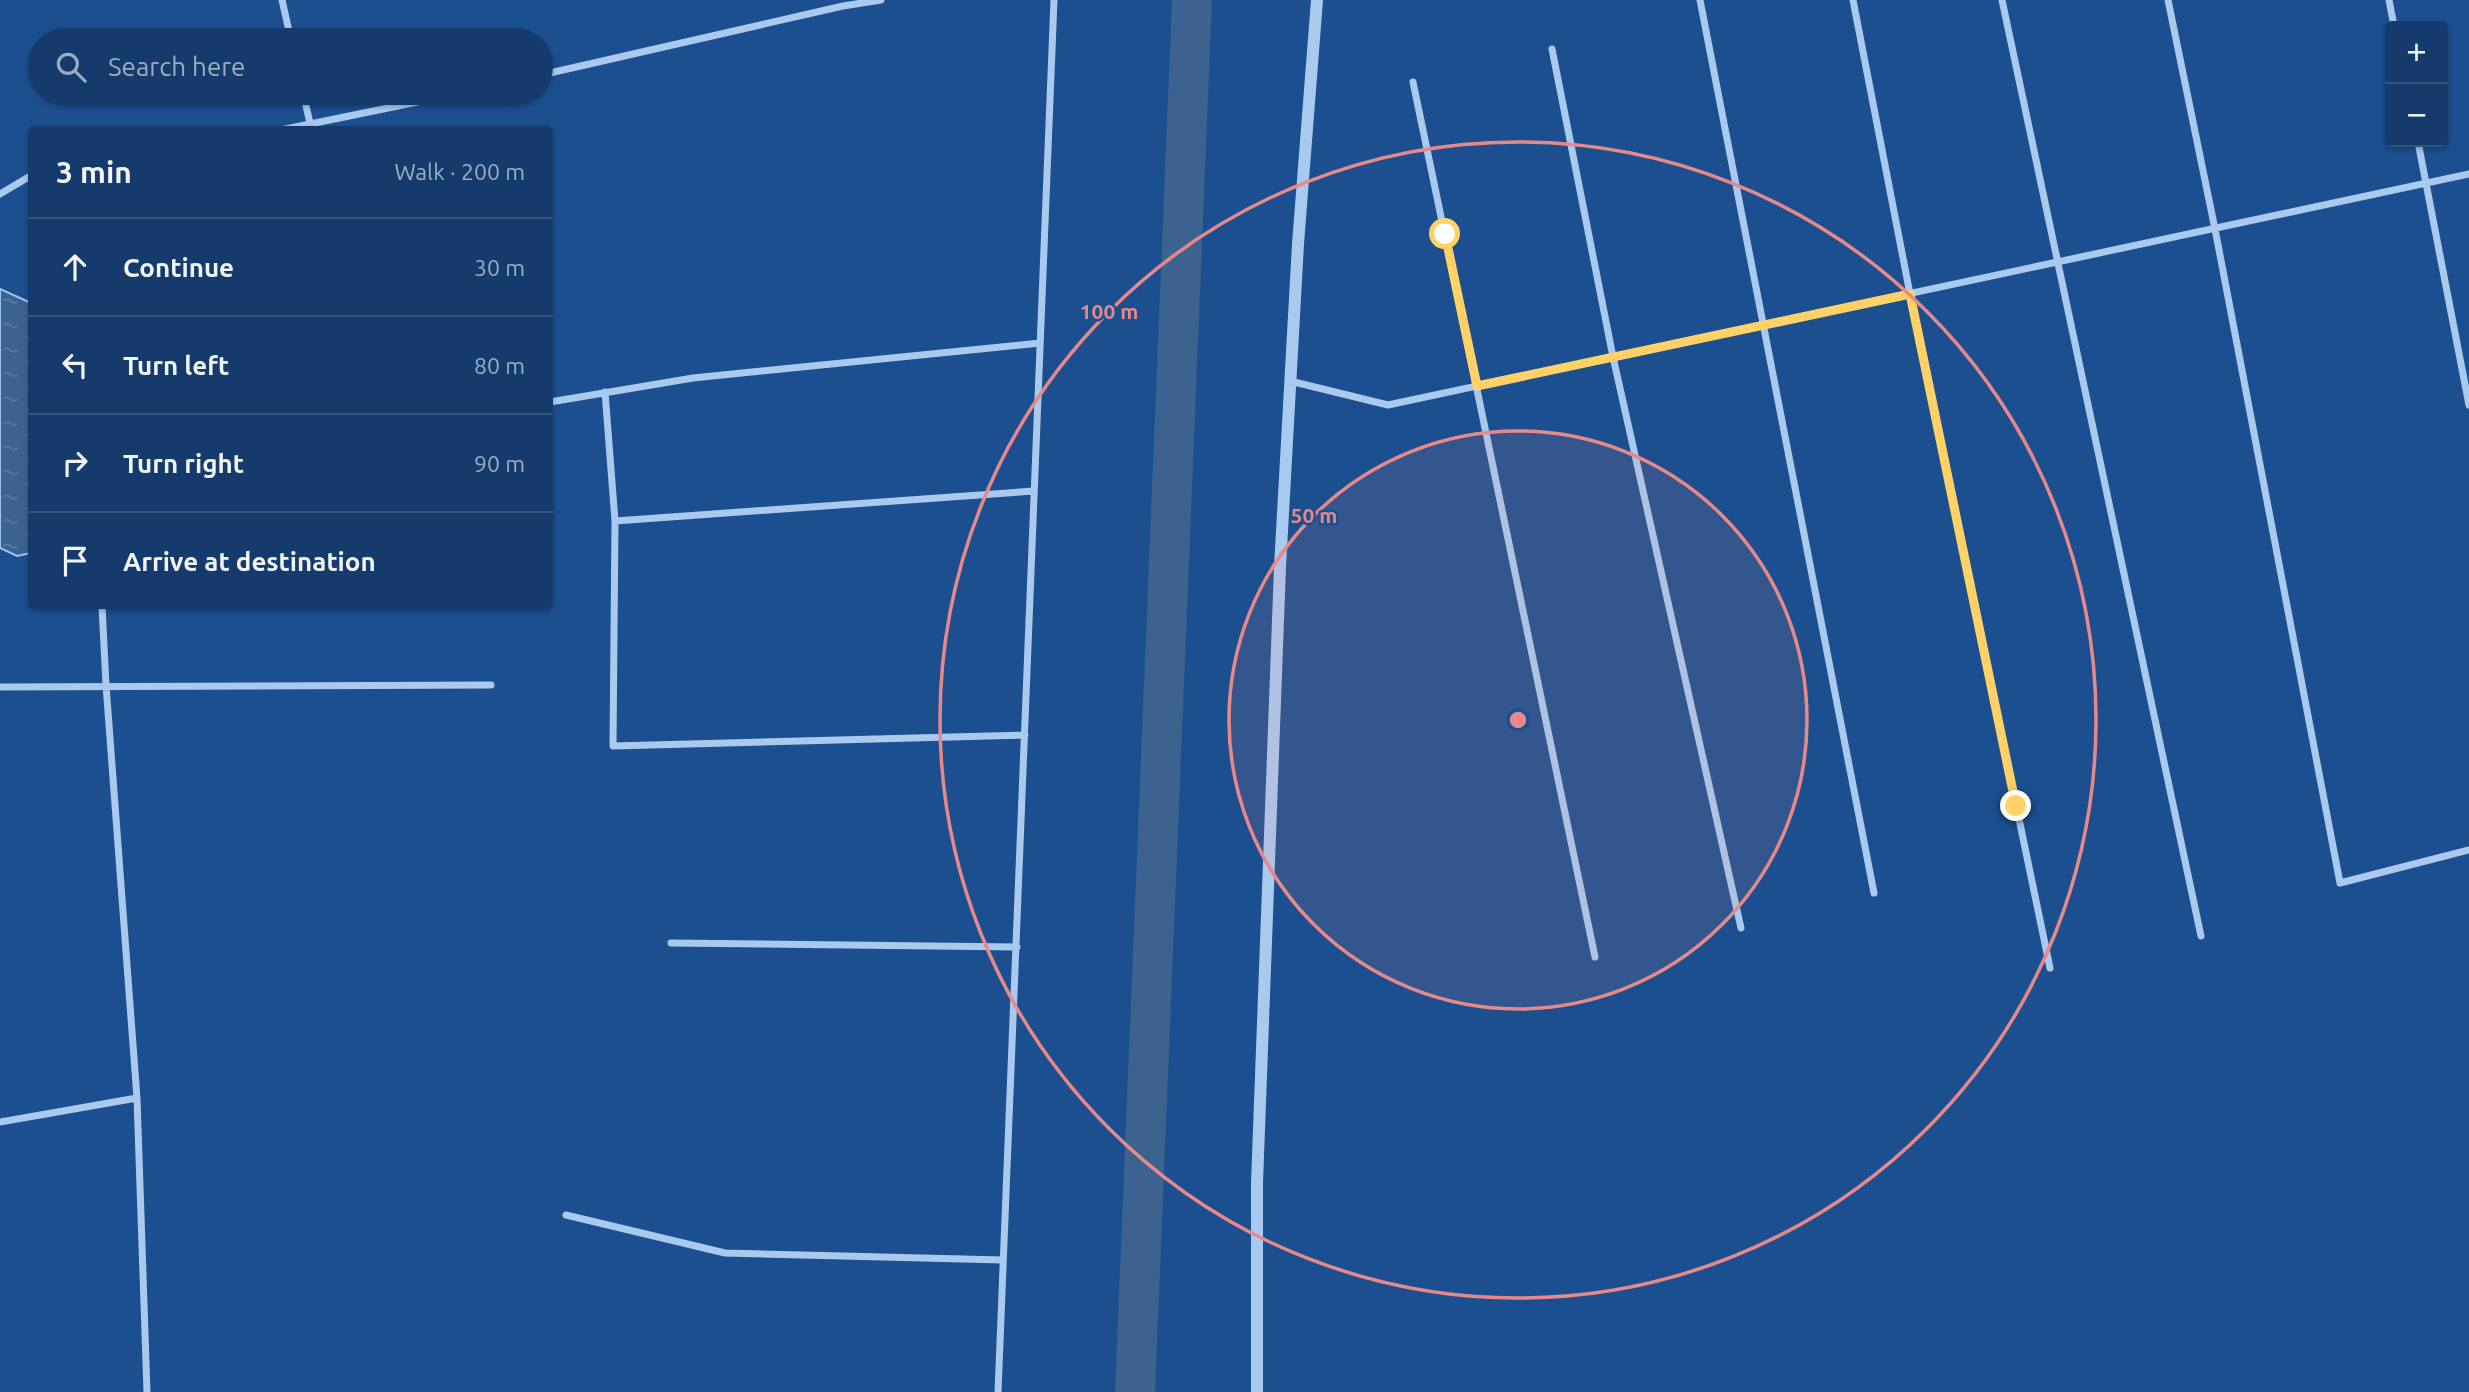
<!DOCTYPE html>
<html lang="en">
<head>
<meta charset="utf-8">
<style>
  :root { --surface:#143b6b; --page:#1d4271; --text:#f1f3f6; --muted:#9dadc1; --line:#33557e }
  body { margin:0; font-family:Ubuntu,sans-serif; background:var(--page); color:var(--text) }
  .controls { position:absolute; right:21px; top:21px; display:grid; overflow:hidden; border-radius:7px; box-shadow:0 2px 5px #0004 }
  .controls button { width:63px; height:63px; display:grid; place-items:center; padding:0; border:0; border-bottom:2px solid var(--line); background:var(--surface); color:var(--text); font:35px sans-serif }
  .stop { position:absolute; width:21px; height:21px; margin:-16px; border:5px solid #ffd166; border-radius:50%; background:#fff }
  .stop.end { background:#ffd166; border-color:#fff; box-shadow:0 2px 7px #0008 }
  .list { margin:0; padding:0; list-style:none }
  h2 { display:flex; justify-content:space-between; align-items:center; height:91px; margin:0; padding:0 28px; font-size:30px }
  h2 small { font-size:23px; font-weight:400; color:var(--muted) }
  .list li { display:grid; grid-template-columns:46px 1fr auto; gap:21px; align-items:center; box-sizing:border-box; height:98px; padding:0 28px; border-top:2px solid var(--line) }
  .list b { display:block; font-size:26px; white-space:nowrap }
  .list em { font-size:23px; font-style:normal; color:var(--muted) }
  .icon { flex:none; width:38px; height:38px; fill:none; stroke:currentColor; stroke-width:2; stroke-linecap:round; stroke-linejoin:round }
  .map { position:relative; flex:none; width:2469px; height:1392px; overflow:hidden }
  .search { position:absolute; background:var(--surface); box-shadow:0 2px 5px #0004; left:28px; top:28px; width:525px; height:77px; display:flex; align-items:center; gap:18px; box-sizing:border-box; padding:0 24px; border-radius:38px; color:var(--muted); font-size:26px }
  .panel { position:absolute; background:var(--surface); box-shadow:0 2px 5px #0004; left:28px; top:126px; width:525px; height:483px; border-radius:7px }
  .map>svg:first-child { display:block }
  .water { fill:url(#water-ripples); stroke:#9cc4f0; stroke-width:2 }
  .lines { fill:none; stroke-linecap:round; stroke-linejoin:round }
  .canal { stroke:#3c6290; stroke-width:40 }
  .minor { stroke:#a9c9ee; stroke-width:7 }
  .tertiary { stroke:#a9c9ee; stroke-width:12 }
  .route { stroke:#ffd166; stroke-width:9 }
  .ring { fill:none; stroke:#e88989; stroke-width:3.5 }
  .centre { fill:#e88989; stroke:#1b4f8f; stroke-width:3.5 }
  .ring-label { font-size:21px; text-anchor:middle; font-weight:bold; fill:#e88989; stroke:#1b4f8f; stroke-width:5; stroke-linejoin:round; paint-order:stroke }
</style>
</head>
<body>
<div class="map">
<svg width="2469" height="1392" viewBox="0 0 2469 1392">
  <defs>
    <pattern id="water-ripples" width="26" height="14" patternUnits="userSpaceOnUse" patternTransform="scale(1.75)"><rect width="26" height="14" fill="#3c6290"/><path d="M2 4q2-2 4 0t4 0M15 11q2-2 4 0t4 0" fill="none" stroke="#597aa1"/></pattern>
  </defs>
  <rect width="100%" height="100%" fill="#1b4f8f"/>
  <path class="water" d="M0,289L31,303V553L17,556L0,548Z"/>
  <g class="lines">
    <path class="canal" d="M1135,1392L1192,0"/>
    <path class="minor" d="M282,0L291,40
      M1700,0L1874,893
      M1853,0L1910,294L2050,968
      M2002,0L2201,936
      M2168,0L2215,229L2340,883L2469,850
      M2389,0L2394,26
      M1552,49L1613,357L1741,928
      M541,75L843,6L881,0
      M1413,82L1595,957
      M303,93L310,123
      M281,130L461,93
      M2418,142L2469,405
      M0,194L32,175
      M1290,381L1388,405L2469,174
      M605,392L615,521L613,746L1025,735
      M550,402L693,378L1040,343
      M615,521L1034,491
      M102,606L106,685L137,1098L147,1392
      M0,687L491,685
      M671,943L1017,947
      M0,1122L137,1098
      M566,1215L725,1253L1003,1260
      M998,1392L1054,0"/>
    <path class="tertiary" d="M1257,1392V1183L1280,567L1298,244L1317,0"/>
  </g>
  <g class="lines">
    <path class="route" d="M1445,234L1477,386L1910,294L2016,806"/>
  </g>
  <circle cx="1518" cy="720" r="289" fill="#e88989" fill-opacity=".12"/>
  <g class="ring">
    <circle cx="1518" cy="720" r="289"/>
    <circle cx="1518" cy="720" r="578"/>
  </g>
  <circle cx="1518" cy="720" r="10" class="centre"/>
  <g class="ring-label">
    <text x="1109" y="319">100 m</text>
    <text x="1314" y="523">50 m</text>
  </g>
</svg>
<div class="controls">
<button>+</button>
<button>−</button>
</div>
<div class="stop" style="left:1445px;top:234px"></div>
<div class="stop end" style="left:2016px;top:806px"></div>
<div class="search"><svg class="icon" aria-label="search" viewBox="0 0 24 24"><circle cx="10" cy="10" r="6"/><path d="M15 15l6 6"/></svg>Search here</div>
<section class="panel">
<h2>3 min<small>Walk · 200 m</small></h2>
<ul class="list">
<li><svg class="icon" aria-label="ahead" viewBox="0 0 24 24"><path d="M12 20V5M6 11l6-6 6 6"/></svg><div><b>Continue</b></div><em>30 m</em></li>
<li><svg class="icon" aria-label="left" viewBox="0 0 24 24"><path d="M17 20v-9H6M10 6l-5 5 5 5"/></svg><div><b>Turn left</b></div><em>80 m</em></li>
<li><svg class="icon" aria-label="right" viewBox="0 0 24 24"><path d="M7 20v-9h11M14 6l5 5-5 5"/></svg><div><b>Turn right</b></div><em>90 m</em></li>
<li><svg class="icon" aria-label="arrive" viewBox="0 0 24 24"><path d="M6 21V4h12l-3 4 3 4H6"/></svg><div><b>Arrive at destination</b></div></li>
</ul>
</section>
</div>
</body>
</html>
